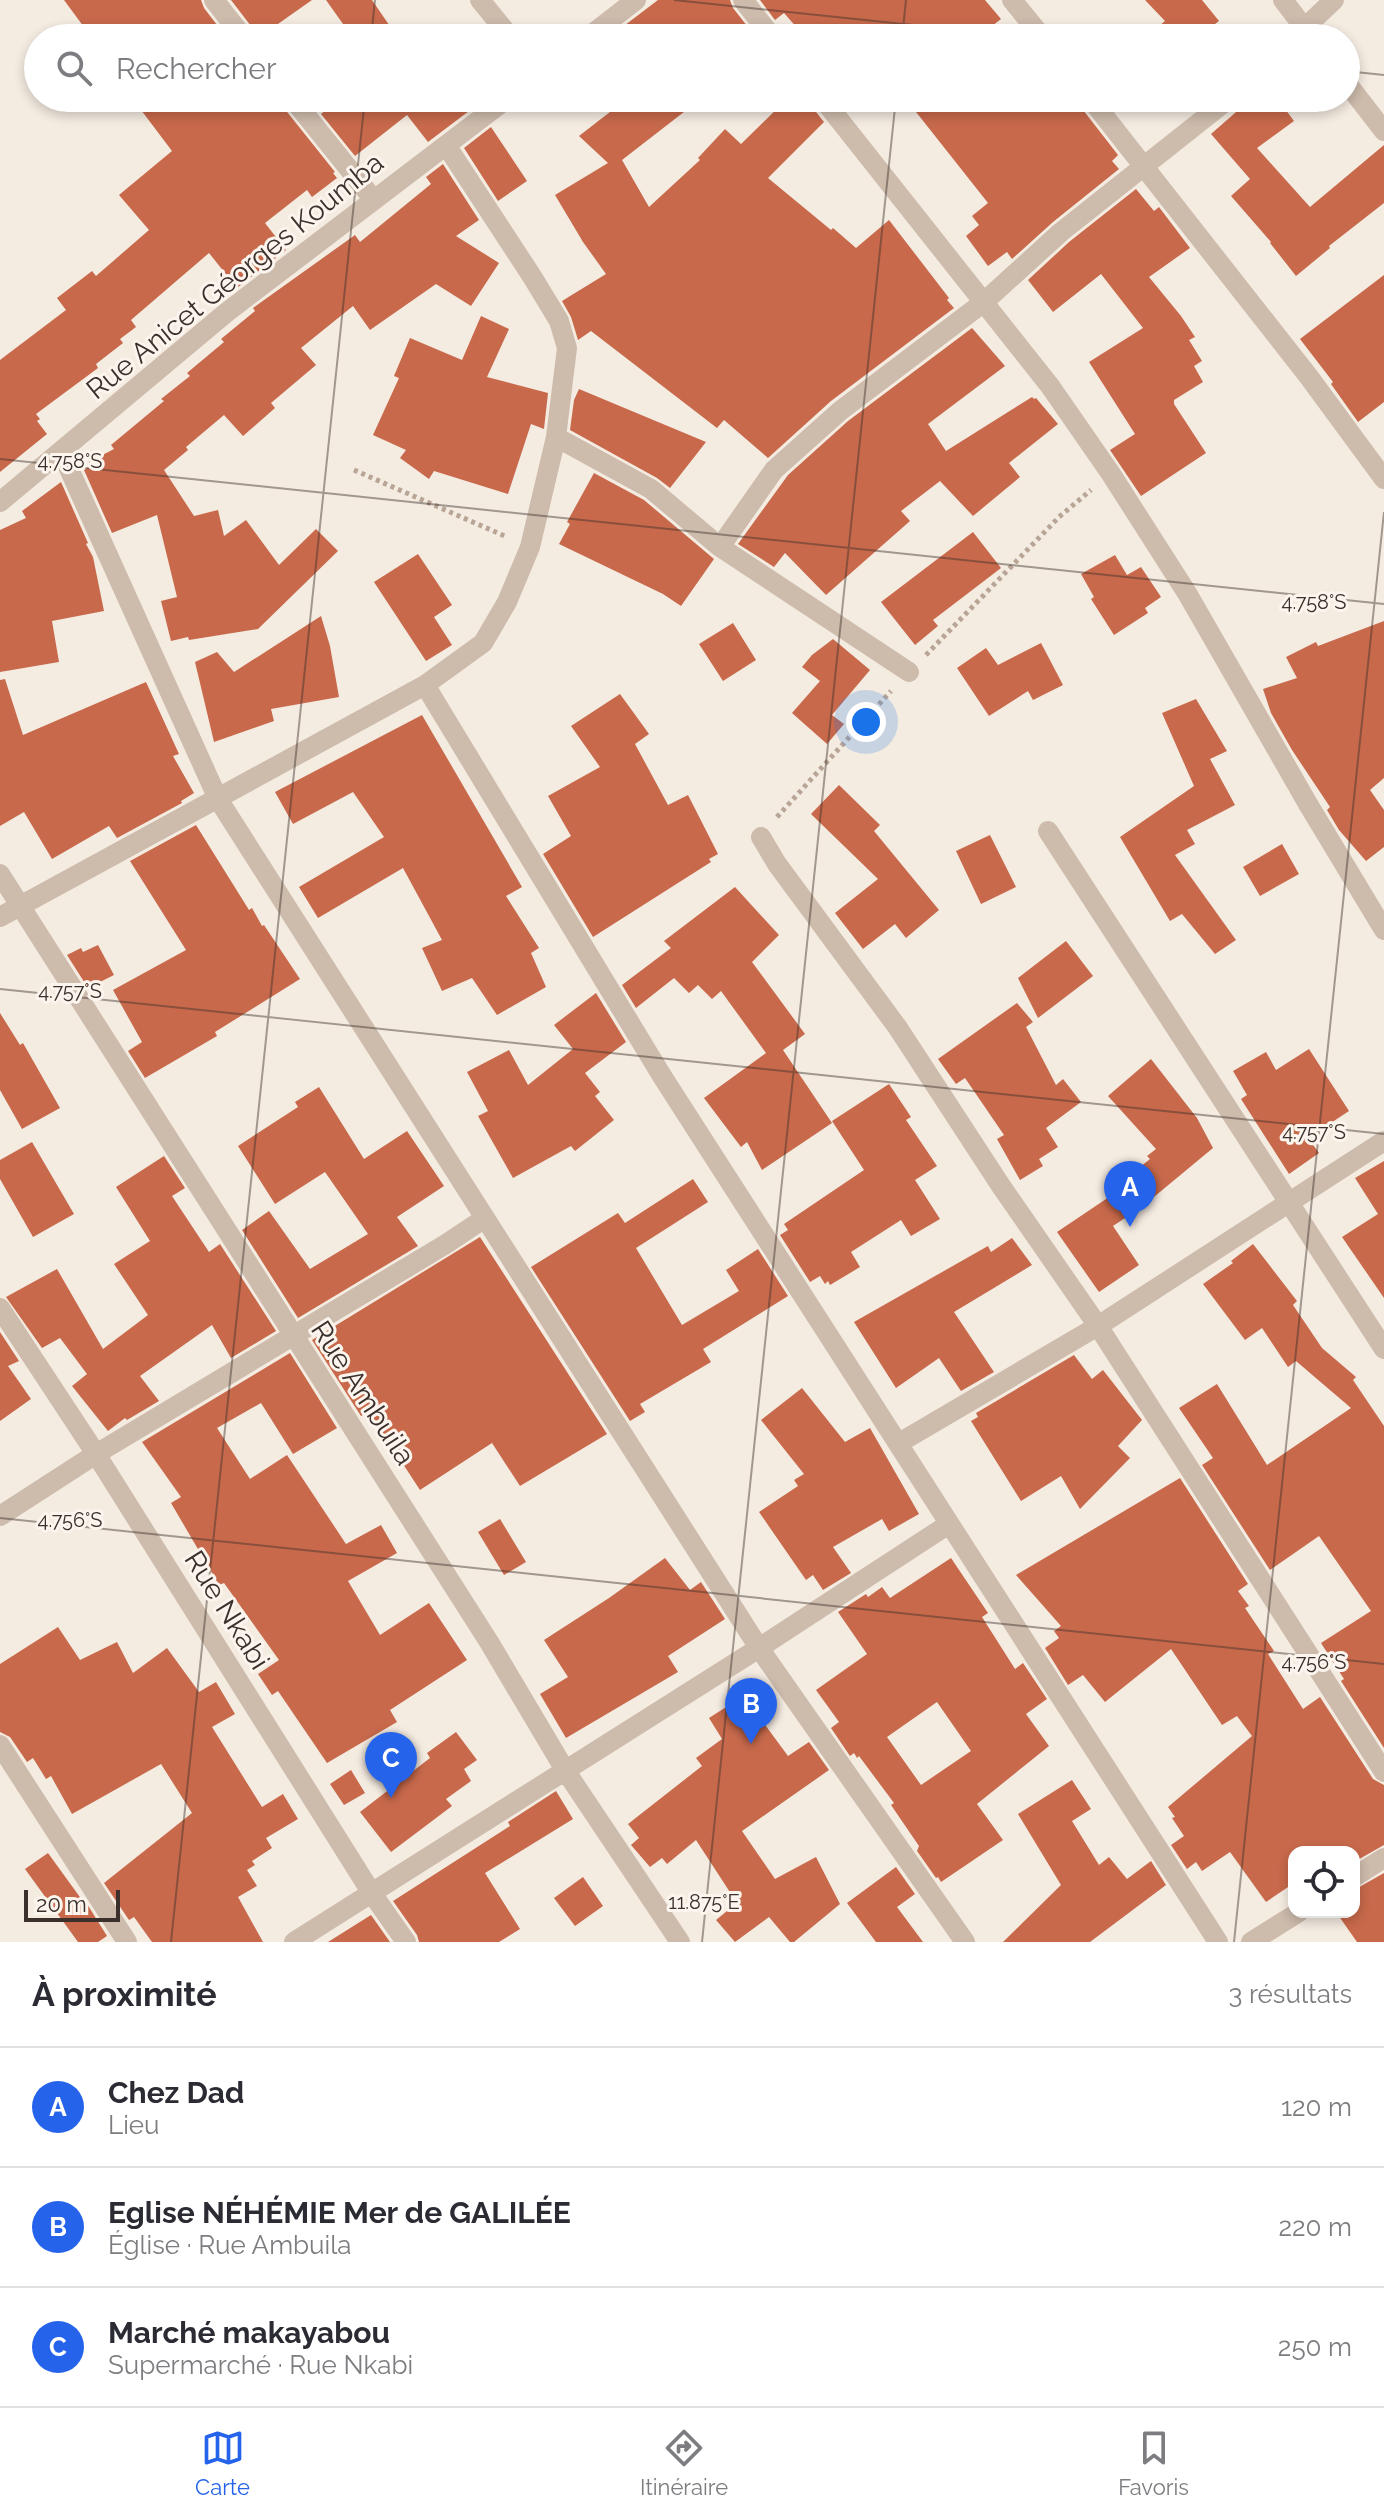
<!DOCTYPE html>
<html lang="fr">
<head>
<meta charset="utf-8">
<style>
  :root { --surface:#fff; --page:#f2f2f3; --text:#2b2b33; --muted:#7c7c81; --line:#e1e1e2; --accent:#2563eb }
  body { margin:0; font-family:Raleway,sans-serif; background:var(--page); color:var(--text) }
  .controls { position:absolute; right:24px; bottom:24px; display:grid; overflow:hidden; border-radius:16px; box-shadow:0 4px 12px #0003 }
  .controls button { width:72px; height:72px; display:grid; place-items:center; padding:0; border:0; border-bottom:2px solid var(--line); background:var(--surface); color:var(--text); font:40px sans-serif }
  .scale { position:absolute; left:24px; bottom:20px; width:96px; box-sizing:border-box; padding-left:8px; border:4px solid #3b302b; border-top:0; font-size:22px; line-height:28px; white-space:nowrap; color:#3b302b; -webkit-text-stroke:6px #fbf5ee; paint-order:stroke }
  .you { position:absolute; left:866px; top:722px; width:28px; height:28px; margin:-20px; border:6px solid #fff; border-radius:50%; background:#1a73e8; box-shadow:0 0 0 12px #1a73e833 }
  .badge { display:grid; place-items:center; width:52px; height:52px; border-radius:50%; background:var(--accent); color:#fff; font-size:26px; font-weight:700 }
  .pin { position:absolute; translate:-50% -66px; filter:drop-shadow(0 2px 4px #0008) }
  .pin::after { content:''; position:absolute; top:42px; width:28px; height:24px; background:inherit; clip-path:polygon(0 0,100% 0,50% 100%) }
  .list { margin:0; padding:0; list-style:none }
  h2 { display:flex; justify-content:space-between; align-items:center; height:104px; margin:0; padding:0 32px; font-size:34px }
  h2 small { font-size:26px; font-weight:400; color:var(--muted) }
  .list li { display:grid; grid-template-columns:52px 1fr auto; gap:24px; align-items:center; box-sizing:border-box; height:120px; padding:0 32px; border-top:2px solid var(--line) }
  .list b { display:block; font-size:30px; white-space:nowrap }
  .list p { margin:0; font-size:26px; white-space:nowrap; color:var(--muted) }
  .list em { font-size:26px; font-style:normal; color:var(--muted) }
  .icon { flex:none; width:44px; height:44px; fill:none; stroke:currentColor; stroke-width:2; stroke-linecap:round; stroke-linejoin:round }
  .map { position:relative; flex:none; width:1384px; height:1942px; overflow:hidden }
  .search { position:absolute; background:var(--surface); box-shadow:0 4px 12px #0003; left:24px; right:24px; top:24px; height:88px; display:flex; align-items:center; gap:20px; box-sizing:border-box; padding:0 28px; border-radius:44px; color:var(--muted); font-size:30px }
  .sheet { height:464px; background:var(--surface) }
  nav { display:flex; justify-content:space-around; align-items:center; box-sizing:border-box; height:112px; border-top:2px solid var(--line); background:var(--surface); font-size:22px; color:var(--muted) }
  nav a { display:grid; justify-items:center; gap:4px }
  nav .on { color:var(--accent) }
  .map>svg:first-child { display:block }
  .building { fill:#c8694b; fill-rule:evenodd }
  .lines { fill:none; stroke-linecap:round; stroke-linejoin:round }
  .path { stroke:#b9a596; stroke-width:5; stroke-dasharray:4 4; stroke-linecap:butt }
  .street { stroke:#cdbbac; stroke-width:20 }
  .ticks { fill:none; stroke:#3b302b; stroke-width:2; stroke-opacity:0.45 }
  .labels { text-anchor:middle; dominant-baseline:central; stroke-width:6; stroke-linejoin:round; paint-order:stroke }
  .street-label { font-size:28px; fill:#3b302b; stroke:#fbf5ee }
  .ticks-label { font-size:20px; text-anchor:middle; fill:#3b302b; stroke:#fbf5ee; stroke-width:6; stroke-linejoin:round; paint-order:stroke }
</style>
</head>
<body>
<div class="map">
<svg width="1384" height="1942" viewBox="0 0 1384 1942">
  <rect width="100%" height="100%" fill="#f4ebe1"/>
  <path class="building" d="M64,0H201L204,8L227,38H92Z
    M231,0H312L258,38L254,30Z
    M326,0H372L398,38H353Z
    M658,0H730L733,8L755,36L608,38Z
    M760,0H985L1001,19L977,38H806L784,13L775,20Z
    M1145,0H1202L1219,21L1197,38H1145L1165,21Z
    M132,98H276L335,172L333,173L337,178L312,197L307,190L265,223L286,250L237,288L209,253L131,320L136,327L120,339L123,343L96,364L98,368L36,414L40,419L37,421L47,434L0,472V360L66,310L57,298L92,271L96,276L149,230L119,195L172,151Z
    M341,98H465L473,108L428,142L407,115L355,156L321,114Z
    M628,98H702L622,160L649,207L700,160L698,158L725,129L741,144L788,98H805L824,122L768,178L831,230L833,228L856,248L889,220L949,298L947,300L954,308L831,401L768,458L724,420L717,428L591,331L578,340L571,317L562,301L606,274L583,242L555,195L608,163L579,136Z
    M905,98H1077L1080,106L1118,155L1112,161L1119,169L1053,222L1012,259L1007,252L988,266L966,236L979,225L972,216L988,203Z
    M1252,98H1277L1294,121L1257,148L1310,207L1384,145V203L1329,246L1330,248L1296,276L1270,243L1271,242L1231,196L1250,179L1211,134Z
    M491,127L527,181L498,201L464,148Z
    M443,164L479,220L456,236L499,263L471,306L436,284L370,330L353,306L301,348L316,365L271,403L275,408L243,436L224,415L186,447L188,450L164,470L194,516L218,510L224,536L246,520L279,565L316,529L338,551L258,629L189,640L188,637L171,641L161,601L177,597L157,515L112,533L84,470L91,466L89,462L114,449L111,445L164,401L161,399L190,376L187,373L224,342L221,339L255,311L253,308L355,235L360,242L431,184L426,177Z
    M1136,189L1154,211L1159,207L1190,248L1149,277L1181,316L1195,337L1189,340L1202,361L1194,366L1203,382L1174,400V404L1206,453L1141,496L1110,450L1135,434L1089,362L1143,328L1101,274L1053,312L1028,280L1069,242Z
    M1384,275V402L1358,422L1331,384L1333,382L1300,339Z
    M481,316L509,329L487,377L548,393L544,429L531,424L508,494L434,471L429,479L400,458L406,450L373,435L399,378L394,376L410,338L462,360Z
    M972,328L1005,366L928,424L946,451L1032,397L1034,399L1036,398L1058,424L1009,463L1020,477L973,516L940,481L901,511L910,521L826,595L785,553L774,567L738,544L788,475L848,421Z
    M579,389L706,442L670,488L657,478L570,430L574,400Z
    M594,473L644,500L714,559L681,606L663,594L559,544L570,524L567,522Z
    M61,482L88,543L86,544L93,557L104,611L52,621L59,662L0,672V530L26,518L22,511Z
    M973,532L1001,568L933,620L938,626L915,645L881,602Z
    M418,554L452,605L434,617L452,645L426,661L374,582Z
    M1115,555L1127,575L1141,567L1161,597L1145,608L1148,613L1114,635L1091,599L1094,597L1081,574Z
    M321,616L330,646L339,697L271,709L274,721L214,742L195,662L217,652L234,672Z
    M1384,621V778L1370,790L1384,810V847L1366,861L1339,830L1327,810L1330,807L1292,750L1271,713L1263,689L1297,678L1286,657L1316,642L1318,646Z
    M733,623L756,660L723,681L699,644Z
    M833,639L870,670L832,715L844,724L827,744L792,713L820,681L802,667L812,655Z
    M1041,643L1063,685L1033,700L1028,691L989,716L957,668L986,648L998,665Z
    M5,679L23,735L146,682L179,754L173,756L194,793L181,801L182,803L117,838L109,826L52,859L24,812L0,826V680Z
    M620,694L649,734L635,744L668,805L688,795L718,854L709,859L711,862L593,937L543,854L571,836L548,796L600,767L571,726Z
    M1196,699L1227,751L1210,759L1235,805L1187,830L1195,844L1175,855L1236,940L1215,954L1182,914L1170,921L1120,837L1194,786L1162,713Z
    M422,715L522,887L506,896L539,948L531,953L546,987L497,1015L472,978L442,991L422,948L442,940L403,868L318,918L299,887L384,837L353,792L293,824L275,792Z
    M839,785L880,825L874,831L939,910L906,938L895,924L863,949L835,913L878,879L811,814Z
    M196,825L249,910L252,908L262,926L264,925L300,979L215,1032L217,1036L145,1078L128,1051L142,1042L113,990L186,950L130,861Z
    M990,835L1016,887L981,904L956,851Z
    M1282,844L1299,874L1260,896L1243,867Z
    M735,887L779,935L752,962L805,1034L783,1050L832,1123L762,1170L747,1142L741,1147L704,1098L766,1053L721,991L712,999L698,985L689,993L674,978L636,1008L622,985L671,948L664,941Z
    M1066,941L1093,976L1038,1018L1018,978Z
    M98,945L114,975L88,988L67,955L81,948L83,952Z
    M596,993L626,1042L585,1073L600,1092L595,1096L614,1120L575,1151L571,1146L513,1178L478,1116L488,1111L467,1072L509,1050L528,1085L573,1049L554,1025Z
    M1017,1003L1033,1022L1026,1027L1056,1085L1063,1079L1081,1102L1046,1128L1058,1147L1039,1159L1043,1166L1020,1180L997,1139L1004,1135L965,1078L956,1084L938,1059Z
    M0,1013L20,1045L23,1043L60,1108L22,1129L0,1090Z
    M1309,1049L1349,1111L1308,1138L1319,1153L1289,1174L1241,1099L1247,1095L1233,1071L1266,1052L1276,1070Z
    M1151,1059L1197,1118L1213,1148L1143,1206L1113,1226L1139,1265L1099,1292L1057,1232L1112,1195L1109,1192L1150,1159L1147,1156L1156,1149L1108,1096Z
    M889,1084L911,1117L906,1120L937,1166L915,1180L940,1219L911,1236L901,1220L851,1252L860,1267L830,1285L828,1281L825,1284L820,1276L810,1282L780,1235L788,1230L784,1224L864,1170L832,1121Z
    M319,1087L364,1159L407,1131L444,1186L397,1217L418,1246L298,1318L242,1230L269,1211L310,1269L368,1234L325,1172L275,1204L238,1146L298,1107L295,1102Z
    M32,1142L74,1214L33,1237L0,1179V1160Z
    M164,1156L185,1188L172,1196L209,1252L220,1244L276,1331L231,1358L212,1325L140,1376L159,1401L127,1420L125,1418L108,1431L72,1386L87,1374L60,1338L42,1348L6,1297L57,1269L103,1349L148,1315L114,1264L150,1241L116,1187Z
    M1384,1161V1298L1342,1237L1378,1214L1355,1178Z
    M693,1179L708,1202L636,1248L682,1325L739,1291L726,1270L758,1249L788,1296L703,1349L711,1362L640,1404L645,1412L630,1421L531,1267L618,1213L625,1223Z
    M480,1237L607,1434L520,1486L492,1443L420,1490L369,1412L361,1416L312,1340Z
    M1012,1238L1032,1265L954,1312L994,1372L961,1391L939,1358L896,1388L854,1322L988,1246L991,1252Z
    M1253,1244L1297,1301L1293,1305L1322,1348L1356,1377L1353,1380L1384,1426V1748L1341,1681L1344,1679L1321,1643L1371,1611L1319,1536L1270,1570L1202,1465L1213,1458L1179,1408L1217,1384L1267,1465L1351,1408L1296,1361L1288,1367L1262,1328L1245,1340L1203,1284L1233,1263L1231,1261Z
    M0,1332L19,1361L8,1366L31,1399L0,1421Z
    M290,1353L337,1428L293,1454L261,1403L217,1428L250,1479L287,1455L346,1544L381,1525L397,1553L348,1581L380,1635L429,1603L467,1660L390,1710L397,1722L327,1763L278,1691L272,1695L258,1674L279,1660L224,1583L219,1585L171,1503L181,1497L142,1442Z
    M1074,1355L1092,1379L1103,1370L1142,1420L1118,1446L1130,1458L1080,1509L1061,1476L1021,1501L971,1421L978,1417L976,1413Z
    M802,1388L845,1442L870,1428L919,1514L889,1531L882,1519L833,1547L851,1573L823,1590L813,1575L806,1580L759,1512L798,1486L794,1480L804,1474L761,1420Z
    M1180,1478L1248,1584L1238,1591L1249,1606L1245,1608L1274,1651L1268,1654L1303,1709L1320,1697L1373,1779L1384,1785V1845L1354,1862V1852H1294V1883L1266,1902L1230,1852L1202,1871L1196,1862L1187,1869L1171,1845L1184,1836L1172,1818L1175,1817L1168,1807L1252,1736L1237,1716L1222,1725L1171,1649L1105,1702L1083,1675L1068,1685L1045,1648L1059,1638L1054,1631L1061,1626L1016,1575Z
    M500,1519L526,1562L504,1575L478,1532Z
    M665,1558L690,1590L701,1582L725,1619L668,1656L678,1672L566,1738L540,1694L568,1677L544,1640L609,1598Z
    M951,1558L988,1613L982,1617L1015,1669L1023,1663L1047,1699L1026,1714L1049,1746L977,1804L1003,1840L941,1882L938,1877L936,1878L917,1851L919,1846L891,1805L894,1803L859,1756L857,1758L854,1753L850,1756L831,1728L839,1722L816,1690L867,1654L838,1612L866,1594L868,1597L882,1587L890,1598ZM937,1702L971,1751L921,1785L887,1737Z
    M58,1627L80,1660L117,1642L133,1673L167,1648L199,1692L216,1682L235,1714L212,1727L262,1807L283,1794L298,1819L266,1838L272,1848L252,1861L255,1865L247,1870L257,1886L238,1897L263,1942H152L134,1917L129,1920L104,1883L192,1813L161,1764L72,1814L51,1776L46,1779L33,1758L27,1762L10,1737L0,1732V1664Z
    M734,1702L746,1722L757,1714L788,1756L809,1742L829,1770L742,1831L775,1879L816,1857L840,1904L794,1942H790L769,1917L735,1942L716,1920L737,1903L696,1840L667,1864L662,1858L650,1867L631,1845L639,1838L628,1824L702,1766L696,1758L722,1739L709,1718Z
    M456,1732L477,1760L464,1769L471,1781L446,1799L452,1806L391,1852L360,1812L430,1758L427,1753Z
    M351,1770L365,1793L344,1805L330,1784Z
    M1072,1780L1091,1809L1072,1821L1099,1865L1109,1857L1127,1879L1151,1861L1166,1885L1090,1942H1003L1061,1885L1018,1814Z
    M556,1791L573,1819L485,1873L520,1929L499,1942H419L417,1935L393,1901L510,1826L508,1822Z
    M48,1853L82,1900L84,1899L107,1936L98,1942H78L25,1869Z
    M896,1867L915,1894L897,1907L923,1942H876L847,1903Z
    M1384,1873V1942H1357L1336,1912H1354V1890Z
    M583,1877L603,1906L575,1926L554,1898Z
    M371,1915L390,1942H328Z"/>
  <g class="lines">
    <path class="path" d="M354,470L507,537
      M926,655L1059,517L1091,490
      M777,817L891,691"/>
    <path class="street" d="M214,0L244,38
      M480,0L511,38
      M743,0L773,38
      M1012,0L1043,38
      M1283,0L1312,38
      M587,38L636,0
      M1294,38L1334,0
      M1346,82L1384,131
      M292,98L374,200
      M822,98L1050,386L1111,474L1187,593L1308,804L1384,930
      M1090,98L1309,377L1384,479
      M556,437L651,489L720,547L909,672
      M61,451L218,799L759,1648L965,1942
      M0,502L227,312L508,98
      M720,547L774,470L840,411L984,302L1061,232L1230,98
      M425,685L662,1076L1218,1942
      M1048,831L1384,1349
      M761,837L777,864L898,1028L1001,1186L1098,1326L1384,1772
      M0,874L489,1642L565,1770L680,1942
      M0,917L425,685L483,643L507,602L530,547L556,437L567,348L559,321L533,278L446,145
      M0,1308L96,1454L371,1892L406,1942
      M899,1443L1098,1326L1384,1141
      M0,1516L96,1454L446,1244L485,1218
      M0,1745L127,1942
      M1354,1877L1384,1858
      M294,1942L759,1648L949,1524
      M1251,1942L1299,1912"/>
  </g>
  <path class="ticks" d="M674,0L1036,38M371,38L375,0M902,38L906,0M1346,71L1384,75M0,459L1384,604M0,989L1384,1134M0,1518L1384,1664M171,1942L365,98M702,1942L896,98M1234,1942L1384,512"/>
  <g class="labels">
    <g class="street-label">
      <text transform="translate(235 276) rotate(-39)">Rue Anicet Géorges Koumba</text>
      <text transform="translate(363 1393) rotate(57)">Rue Ambuila</text>
      <text transform="translate(227 1610) rotate(58)">Rue Nkabi</text>
    </g>
  </g>
  <g class="ticks-label">
    <text x="70" y="468">4.758°S</text>
    <text x="1314" y="609">4.758°S</text>
    <text x="70" y="998">4.757°S</text>
    <text x="1314" y="1139">4.757°S</text>
    <text x="70" y="1527">4.756°S</text>
    <text x="1314" y="1669">4.756°S</text>
    <text x="704" y="1909">11.875°E</text>
  </g>
</svg>
<div class="controls">
<button><svg class="icon" aria-label="locate" viewBox="0 0 24 24"><circle cx="12" cy="12" r="6"/><path d="M12 2v4M12 18v4M2 12h4M18 12h4"/></svg></button>
</div>
<div class="scale">20 m</div>
<div class="you"></div>
<div class="pin badge" style="left:1130px;top:1227px">A</div>
<div class="pin badge" style="left:751px;top:1744px">B</div>
<div class="pin badge" style="left:391px;top:1798px">C</div>
<div class="search"><svg class="icon" aria-label="search" viewBox="0 0 24 24"><circle cx="10" cy="10" r="6"/><path d="M15 15l6 6"/></svg>Rechercher</div>
</div>
<section class="sheet">
<h2>À proximité<small>3 résultats</small></h2>
<ul class="list">
<li><span class="badge">A</span><div><b>Chez Dad</b><p>Lieu</p></div><em>120 m</em></li>
<li><span class="badge">B</span><div><b>Eglise NÉHÉMIE Mer de GALILÉE</b><p>Église · Rue Ambuila</p></div><em>220 m</em></li>
<li><span class="badge">C</span><div><b>Marché makayabou</b><p>Supermarché · Rue Nkabi</p></div><em>250 m</em></li>
</ul>
</section>
<nav>
<a class="on"><svg class="icon" aria-label="map" viewBox="0 0 24 24"><path d="M3 6l6-2 6 2 6-2v14l-6 2-6-2-6 2zM9 4v14M15 6v14"/></svg>Carte</a>
<a><svg class="icon" aria-label="directions" viewBox="0 0 24 24"><path d="M12 3l9 9-9 9-9-9zM9 14v-3h6M13 9l2 2-2 2"/></svg>Itinéraire</a>
<a><svg class="icon" aria-label="saved" viewBox="0 0 24 24"><path d="M7 4h10v16l-5-4-5 4z"/></svg>Favoris</a>
</nav>
</body>
</html>
